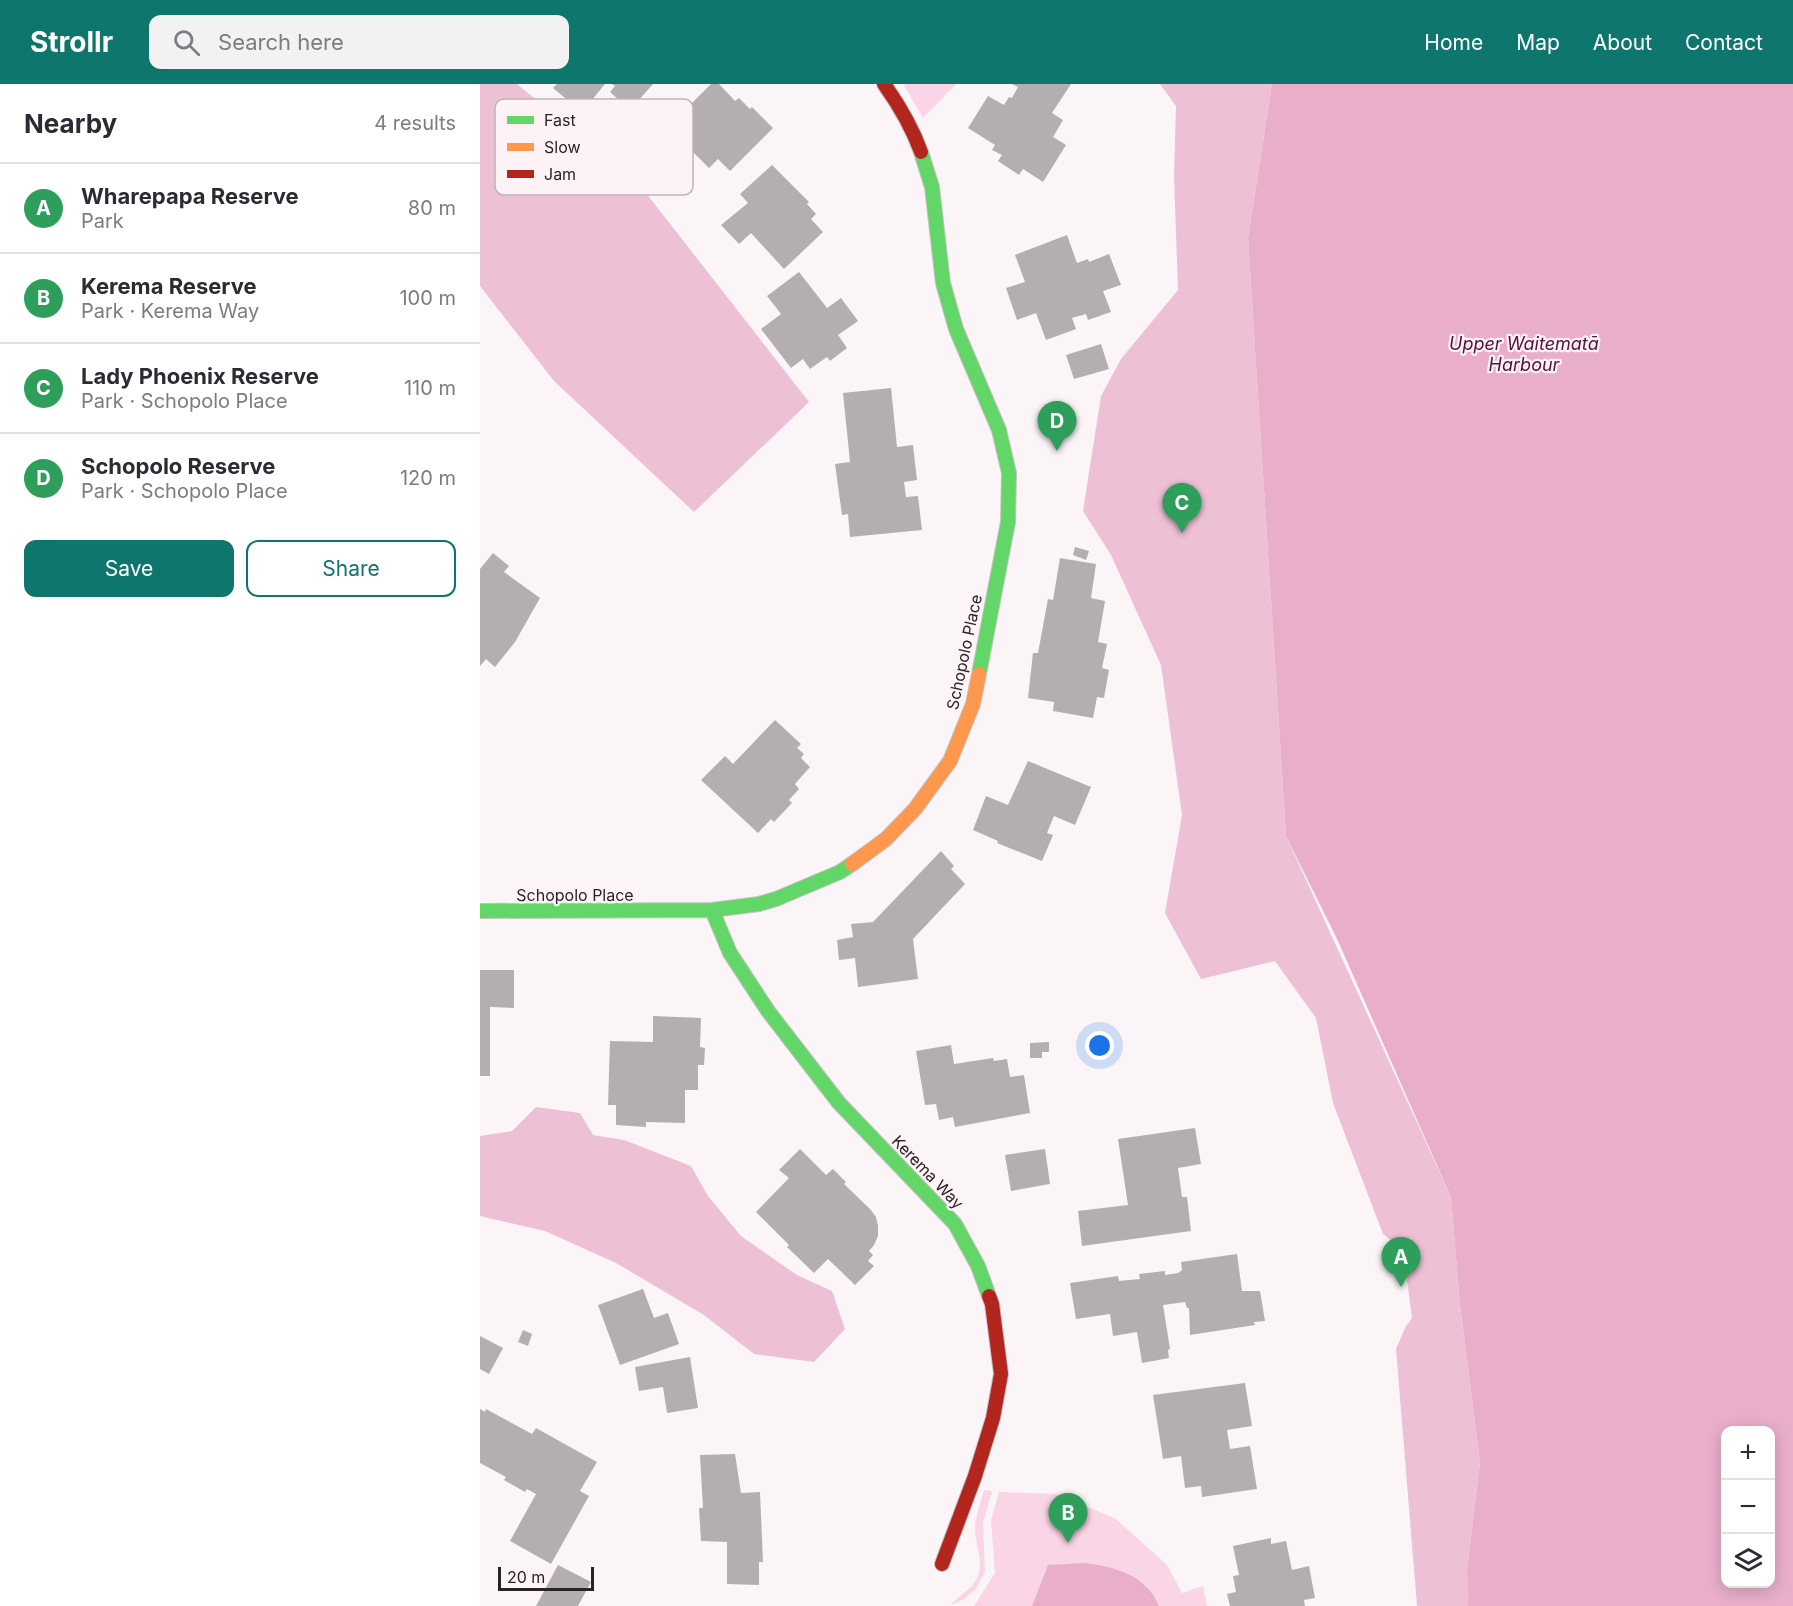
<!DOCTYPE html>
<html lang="en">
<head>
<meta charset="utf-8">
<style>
  :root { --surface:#fff; --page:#f2f2f3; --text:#2b2b33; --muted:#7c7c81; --line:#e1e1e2; --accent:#0f766e }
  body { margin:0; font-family:Inter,sans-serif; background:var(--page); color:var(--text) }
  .controls { position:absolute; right:18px; bottom:18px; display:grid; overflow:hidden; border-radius:12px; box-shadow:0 3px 15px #0003 }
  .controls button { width:54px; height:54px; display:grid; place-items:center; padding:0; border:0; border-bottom:2px solid var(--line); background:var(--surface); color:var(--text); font:30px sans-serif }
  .scale { position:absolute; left:18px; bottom:15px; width:96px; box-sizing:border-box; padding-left:6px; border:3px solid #292325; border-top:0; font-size:16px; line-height:21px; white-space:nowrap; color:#292325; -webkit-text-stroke:4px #fdf3f7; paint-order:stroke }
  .you { position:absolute; left:620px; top:962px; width:21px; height:21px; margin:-15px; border:4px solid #fff; border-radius:50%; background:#1a73e8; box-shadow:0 0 0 9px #1a73e833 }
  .badge { display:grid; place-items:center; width:39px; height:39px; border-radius:50%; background:var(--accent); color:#fff; font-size:20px; font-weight:700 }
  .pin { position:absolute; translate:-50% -50px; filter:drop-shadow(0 2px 3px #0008) }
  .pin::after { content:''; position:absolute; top:32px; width:21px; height:18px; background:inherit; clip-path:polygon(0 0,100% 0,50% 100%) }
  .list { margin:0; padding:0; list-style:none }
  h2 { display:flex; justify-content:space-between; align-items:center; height:78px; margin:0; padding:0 24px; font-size:26px }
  h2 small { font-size:20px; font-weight:400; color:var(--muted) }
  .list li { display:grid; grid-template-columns:39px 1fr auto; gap:18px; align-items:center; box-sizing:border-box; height:90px; padding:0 24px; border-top:2px solid var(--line) }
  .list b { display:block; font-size:22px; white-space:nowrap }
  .list p { margin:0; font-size:20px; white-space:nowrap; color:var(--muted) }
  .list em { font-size:20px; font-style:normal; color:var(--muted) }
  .actions { display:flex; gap:12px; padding:18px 24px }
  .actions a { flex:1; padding:14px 0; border:2px solid var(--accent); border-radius:12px; text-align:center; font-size:21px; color:var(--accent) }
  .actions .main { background:var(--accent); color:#fff }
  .icon { flex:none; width:33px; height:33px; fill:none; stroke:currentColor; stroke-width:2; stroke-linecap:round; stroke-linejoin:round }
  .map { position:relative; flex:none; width:1313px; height:1522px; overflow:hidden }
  header { display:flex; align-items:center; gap:36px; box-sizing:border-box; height:84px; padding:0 30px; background:var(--accent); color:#fff }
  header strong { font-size:28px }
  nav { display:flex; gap:33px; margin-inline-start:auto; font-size:21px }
  .search { width:420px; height:54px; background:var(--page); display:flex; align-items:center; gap:15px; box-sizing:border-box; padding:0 21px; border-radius:12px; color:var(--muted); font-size:22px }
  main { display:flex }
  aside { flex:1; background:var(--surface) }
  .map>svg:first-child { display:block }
  .green { fill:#fad5e6 }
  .forest { fill:#eec0d6 }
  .water { fill:#e9afca; fill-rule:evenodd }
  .building { fill:#b4aeb0 }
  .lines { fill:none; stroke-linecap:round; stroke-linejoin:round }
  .fast-casing { stroke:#c7c1c4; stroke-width:16 }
  .slow-casing { stroke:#c7c1c4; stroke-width:16 }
  .jam-casing { stroke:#c7c1c4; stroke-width:16 }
  .fast { stroke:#63d668; stroke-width:14 }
  .slow { stroke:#ff974d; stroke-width:14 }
  .jam { stroke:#b3261e; stroke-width:14 }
  .labels { text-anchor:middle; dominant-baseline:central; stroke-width:4.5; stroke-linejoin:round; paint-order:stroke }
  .street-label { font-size:16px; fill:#292325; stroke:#fdf3f7 }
  .water-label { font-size:18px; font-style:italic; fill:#57113a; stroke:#fdf3f7 }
  .key { fill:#fdf3f7; stroke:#bdb5b8; stroke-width:1.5 }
  .key-label { font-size:16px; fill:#292325 }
</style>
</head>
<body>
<header>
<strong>Strollr</strong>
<div class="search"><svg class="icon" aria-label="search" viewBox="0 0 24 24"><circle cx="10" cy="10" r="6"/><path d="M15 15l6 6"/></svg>Search here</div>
<nav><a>Home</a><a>Map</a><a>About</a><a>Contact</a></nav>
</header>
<main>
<aside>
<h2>Nearby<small>4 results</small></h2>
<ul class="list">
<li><span class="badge" style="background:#2e9e5b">A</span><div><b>Wharepapa Reserve</b><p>Park</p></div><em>80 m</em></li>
<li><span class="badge" style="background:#2e9e5b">B</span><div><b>Kerema Reserve</b><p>Park · Kerema Way</p></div><em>100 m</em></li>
<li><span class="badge" style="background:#2e9e5b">C</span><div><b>Lady Phoenix Reserve</b><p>Park · Schopolo Place</p></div><em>110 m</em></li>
<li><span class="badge" style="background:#2e9e5b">D</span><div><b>Schopolo Reserve</b><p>Park · Schopolo Place</p></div><em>120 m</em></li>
</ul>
<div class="actions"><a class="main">Save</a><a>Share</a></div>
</aside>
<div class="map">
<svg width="1313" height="1522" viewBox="0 0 1313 1522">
  <rect width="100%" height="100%" fill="#fbf5f8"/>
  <path class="green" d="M423,0H476L443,34Z
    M504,1406L512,1407L503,1439L505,1488L496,1505L484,1515L471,1521C479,1510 491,1507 497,1494C505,1478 494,1460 495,1443C496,1430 501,1418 504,1406Z
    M519,1408L578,1410L636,1435L687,1481L702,1509L723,1502L727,1522H494L515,1489L511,1436Z"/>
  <path class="forest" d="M0,0H37L159,100L329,318L214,428L74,297L0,202Z
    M680,0H792L768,154L806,752L971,1113L980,1221L1000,1378L987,1486L988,1522H937L916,1265L925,1244L932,1234L923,1165L903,1150L853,1019L836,934L795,877L721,895L685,829L702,731L681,581L631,471L603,427L621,312L641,275L698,206L694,93L696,22Z
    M56,1023L100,1029L113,1051L144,1056L211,1082L228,1112L261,1152L317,1191L352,1207L365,1245L334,1278L274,1270L224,1231L136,1179L65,1147L0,1132V1052L32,1047Z"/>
  <path class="water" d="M792,0H1313V1522H988L987,1486L1000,1378L980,1221L971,1113L858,857L806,752L768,154ZM1290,1346V1500H1246V1346Z
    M604,1479C633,1482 667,1491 679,1522H552L568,1481Z"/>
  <path class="building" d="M77,0H125L102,28L73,4Z
    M132,0H173L150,26L130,8L135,2Z
    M231,0H239L255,17L259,14L270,25L272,23L293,44L250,87L238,75L229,84L188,43Z
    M532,0H591L572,29L583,36L573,53L586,61L563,98L543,85L539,91L518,77L522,71L512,66L515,61L488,44L508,12L524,21L529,13L532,14L538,3Z
    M292,81L329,118L327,120L336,130L331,135L343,148L304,185L271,149L259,160L241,141L268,119L260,110Z
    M587,151L597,179L608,175L609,178L629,170L641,201L623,207L631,228L608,236L606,230L592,234L596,245L566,256L556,229L537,236L526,204L545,198L535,171Z
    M319,188L347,224L361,214L378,237L358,251L367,264L350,277L347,273L330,285L323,275L311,284L281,245L301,230L287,212Z
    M621,260L629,285L594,295L586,271Z
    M411,304L417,363L433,361L437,396L424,398L426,413L438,412L442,446L370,453L368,430L362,431L355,380L370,378L363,309Z
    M595,463L609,467L606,476L593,471Z
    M13,469L29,482L24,488L60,514L35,558L15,583L6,575L0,582V485Z
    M580,474L616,480L611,514L625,517L618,558L627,560L622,584L629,586L624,614L617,613L613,634L573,627L574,618L548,614L553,569H558L568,515L573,516Z
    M295,636L321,660L317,664L324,670L321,674L330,683L315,700L319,705L309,716L312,719L294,738L291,735L278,749L221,696L245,672L253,680Z
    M548,677L611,703L595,741L574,732L567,749L573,751L562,777L517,759L518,757L493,746L506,712L528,721Z
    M461,767L474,782L471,785L485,800L433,855L438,895L378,903L375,874L359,876L357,856L373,853L371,840L393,838Z
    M0,886H34V924L10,923V992H0Z
    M173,932L221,934L220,963L225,964L224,981H218V1006H205V1039L166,1038V1043L136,1041V1021H128L130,957L173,958Z
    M569,958V968H562V974H550V959Z
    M471,961L474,980L513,974L514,977L527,975L530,993L544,991L550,1029L475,1043L473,1033L459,1036L456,1020L445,1021L436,967Z
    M715,1044L721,1080L698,1084L702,1113H707L711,1147L602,1162L598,1127L648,1121L638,1055Z
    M320,1065L346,1091L353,1085L366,1098L364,1100L390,1125L396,1133L398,1142V1152L394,1161L389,1167L393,1171L388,1177L394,1182L375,1201L348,1175L334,1189L307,1163L309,1161L276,1128L309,1094L299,1086Z
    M565,1065L570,1100L531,1107L525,1071Z
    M757,1170L762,1207H780L785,1237L774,1238L775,1241L710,1251L709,1224H707L705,1218L683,1221L690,1265L688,1266L689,1274L662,1279L657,1248L633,1252L630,1230L596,1235L590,1199L638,1192L639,1197L660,1195L659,1190L685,1187V1191L698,1189L702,1186L701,1178Z
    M163,1205L174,1234L188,1229L199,1260L140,1281L118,1221Z
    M43,1246L52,1250L48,1262L38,1258Z
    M0,1252L23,1264L9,1290L0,1285Z
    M210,1273L218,1324L187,1329L183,1303L159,1307L155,1283Z
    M765,1299L772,1342L747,1346L750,1365L770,1362L777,1405L722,1413L721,1402L705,1404L701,1372L683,1375L673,1311Z
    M0,1325L5,1328L6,1325L52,1350L56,1344L117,1378L100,1407L109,1412L71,1480L30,1457L56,1410L47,1405L45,1408L24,1396L26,1393L0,1379Z
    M255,1370L261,1409L280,1408L283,1478H279V1501L247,1500V1458L221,1457L219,1424H223L220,1371Z
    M791,1454V1460L806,1457L812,1486L829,1482L835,1514L824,1516L825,1522H750L747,1510L756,1508L753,1492L759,1491L753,1462Z
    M78,1481L111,1498L98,1522H56Z"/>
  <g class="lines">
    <defs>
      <path id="fast" d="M441,68L452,103L463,199L476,245L519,346L529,389L528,438L499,590
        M232,826L250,869L288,927L359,1019L475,1140L498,1182L509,1212
        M0,827L232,826L279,820L296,815L360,788L372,780"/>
      <path id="slow" d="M372,780L406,755L435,725L470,677L493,620L499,590"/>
      <path id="jam" d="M404,0C419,21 432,43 441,68
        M462,1480L495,1392L513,1334L521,1290L512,1220L509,1212"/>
    </defs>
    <use href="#fast" class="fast-casing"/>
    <use href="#slow" class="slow-casing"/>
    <use href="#jam" class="jam-casing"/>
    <use href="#fast" class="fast"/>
    <use href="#slow" class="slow"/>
    <use href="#jam" class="jam"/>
  </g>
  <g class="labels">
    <g class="street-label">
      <text transform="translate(484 568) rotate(-78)">Schopolo Place</text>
      <text x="95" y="811">Schopolo Place</text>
      <text transform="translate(448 1088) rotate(46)">Kerema Way</text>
    </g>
    <g class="water-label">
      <text x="1044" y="259">Upper Waitematā<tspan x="1044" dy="21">Harbour</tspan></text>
    </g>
  </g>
  <rect x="15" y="15" width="198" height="96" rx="9" class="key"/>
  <rect x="27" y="32" width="27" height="8" fill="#63d668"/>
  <rect x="27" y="59" width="27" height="8" fill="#ff974d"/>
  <rect x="27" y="86" width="27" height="8" fill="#b3261e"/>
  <g class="key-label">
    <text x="64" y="42">Fast</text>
    <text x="64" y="69">Slow</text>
    <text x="64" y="96">Jam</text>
  </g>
</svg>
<div class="controls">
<button>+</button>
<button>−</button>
<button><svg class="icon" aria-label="layers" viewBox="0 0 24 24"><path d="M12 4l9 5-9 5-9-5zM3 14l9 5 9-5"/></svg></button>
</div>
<div class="scale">20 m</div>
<div class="you"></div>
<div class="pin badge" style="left:921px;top:1203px;background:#2e9e5b">A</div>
<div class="pin badge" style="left:588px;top:1459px;background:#2e9e5b">B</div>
<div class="pin badge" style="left:702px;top:449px;background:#2e9e5b">C</div>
<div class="pin badge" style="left:577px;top:367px;background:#2e9e5b">D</div>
</div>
</main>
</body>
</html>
